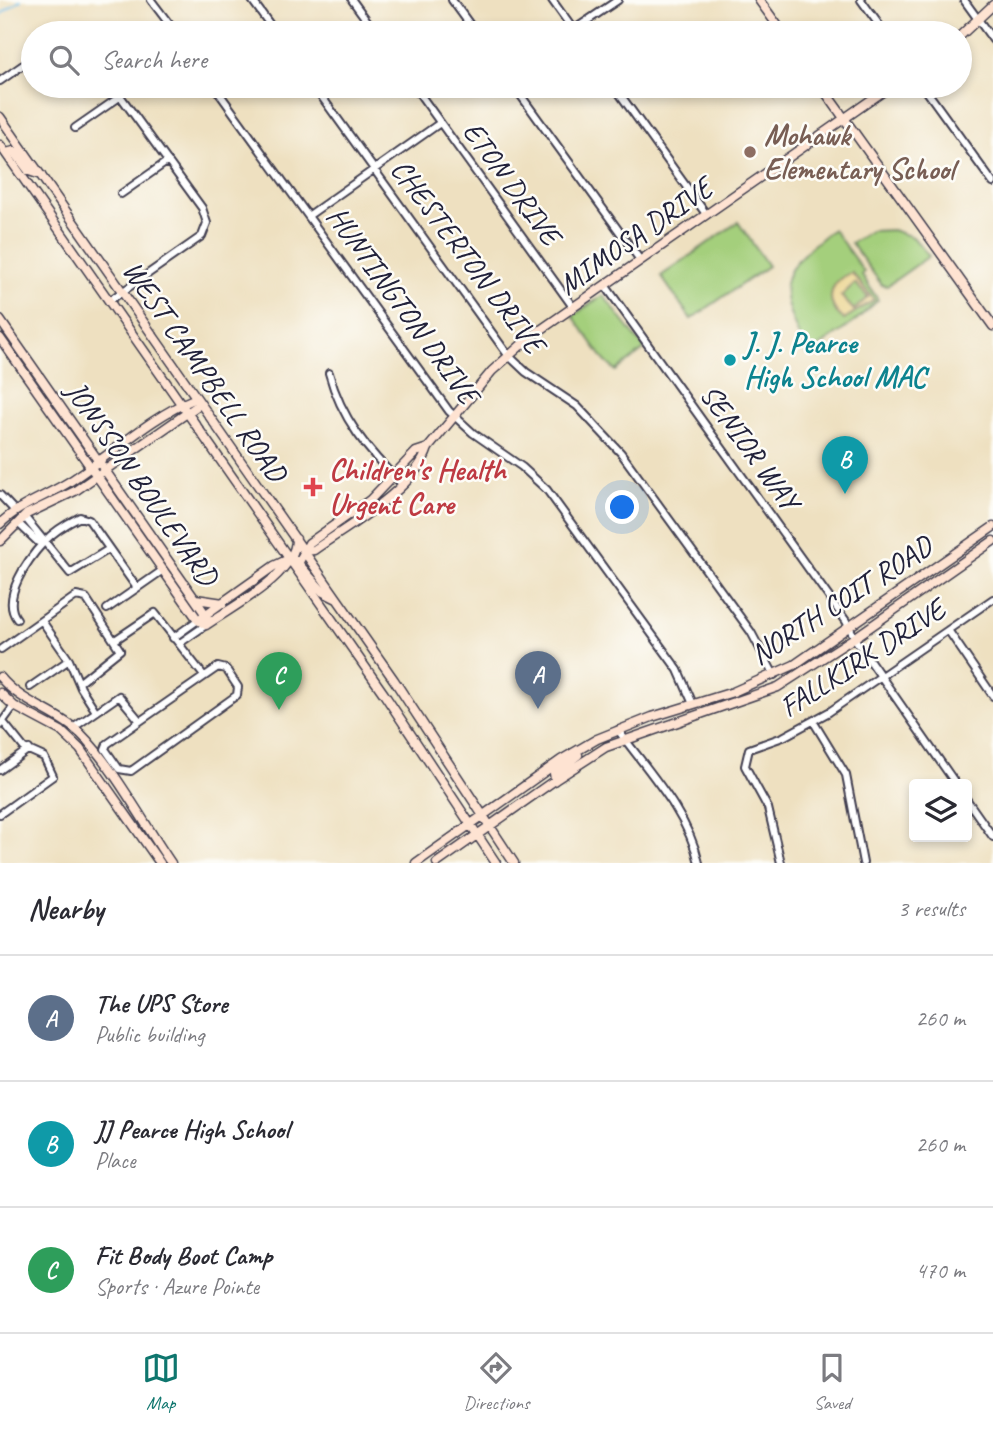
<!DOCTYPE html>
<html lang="en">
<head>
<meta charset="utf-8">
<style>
  :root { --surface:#fff; --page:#f2f2f3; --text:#2b2b33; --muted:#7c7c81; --line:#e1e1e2; --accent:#0f766e }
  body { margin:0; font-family:Caveat,sans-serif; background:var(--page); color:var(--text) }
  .controls { position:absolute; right:21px; bottom:21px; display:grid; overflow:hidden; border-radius:7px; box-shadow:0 4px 10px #0003 }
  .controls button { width:63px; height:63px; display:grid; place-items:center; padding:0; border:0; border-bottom:2px solid var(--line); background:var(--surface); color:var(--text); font:35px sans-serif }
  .you { position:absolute; left:623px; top:508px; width:24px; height:24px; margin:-18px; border:5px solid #fff; border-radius:50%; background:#1a73e8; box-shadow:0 0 0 10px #1a73e833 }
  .badge { display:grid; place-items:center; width:46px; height:46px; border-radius:50%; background:var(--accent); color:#fff; font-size:23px; font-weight:700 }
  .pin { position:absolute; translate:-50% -58px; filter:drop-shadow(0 2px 4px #0008) }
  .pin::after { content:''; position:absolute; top:37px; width:24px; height:21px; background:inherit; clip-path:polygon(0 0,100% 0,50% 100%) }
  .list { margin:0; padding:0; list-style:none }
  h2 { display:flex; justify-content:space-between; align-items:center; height:91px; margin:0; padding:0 28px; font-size:30px }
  h2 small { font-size:23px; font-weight:400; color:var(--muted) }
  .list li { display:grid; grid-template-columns:46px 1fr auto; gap:21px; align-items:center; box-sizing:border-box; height:126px; padding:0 28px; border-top:2px solid var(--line) }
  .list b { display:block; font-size:26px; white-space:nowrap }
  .list p { margin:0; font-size:23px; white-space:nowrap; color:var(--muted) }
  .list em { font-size:23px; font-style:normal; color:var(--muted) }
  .icon { flex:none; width:38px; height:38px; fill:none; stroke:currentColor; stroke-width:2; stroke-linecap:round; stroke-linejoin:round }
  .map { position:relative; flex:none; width:993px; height:863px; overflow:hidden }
  .search { position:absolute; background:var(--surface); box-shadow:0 4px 10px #0003; left:21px; right:21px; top:21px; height:77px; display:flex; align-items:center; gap:18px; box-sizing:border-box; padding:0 24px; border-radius:38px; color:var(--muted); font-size:26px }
  .sheet { height:469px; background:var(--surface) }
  nav { display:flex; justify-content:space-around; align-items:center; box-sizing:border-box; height:98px; border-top:2px solid var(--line); background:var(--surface); font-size:19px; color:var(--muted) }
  nav a { display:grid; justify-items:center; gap:4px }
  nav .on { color:var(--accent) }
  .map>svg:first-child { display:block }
  .green { fill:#a4cf7b; stroke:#63785b; stroke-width:2 }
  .sand { fill:#eeda9e; stroke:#887e6c; stroke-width:2; fill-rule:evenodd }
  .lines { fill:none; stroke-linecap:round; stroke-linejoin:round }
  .stream { stroke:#6ebde9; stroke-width:2 }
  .street-casing { stroke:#413e4f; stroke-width:10 }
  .secondary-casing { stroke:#413e4f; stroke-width:11 }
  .street { stroke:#fff; stroke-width:6 }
  .secondary { stroke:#fee3d2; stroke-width:8 }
  .education-dot { fill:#8d6e63; stroke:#fdfcf7; stroke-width:2.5 }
  .culture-dot { fill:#0f9aa8; stroke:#fdfcf7; stroke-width:2.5 }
  .health-dot { fill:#e0444e; stroke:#fdfcf7; stroke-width:2.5 }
  .labels { text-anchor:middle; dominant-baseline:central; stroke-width:5; stroke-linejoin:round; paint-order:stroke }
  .education-label { font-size:30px; font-weight:bold; fill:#785e54; stroke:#fdfcf7; text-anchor:start }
  .street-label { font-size:30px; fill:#22223b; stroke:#fdfcf7 }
  .culture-label { font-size:30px; font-weight:bold; fill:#0d838f; stroke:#fdfcf7; text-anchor:start }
  .health-label { font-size:30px; font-weight:bold; fill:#be3a42; stroke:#fdfcf7; text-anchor:start }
</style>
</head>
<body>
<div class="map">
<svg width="993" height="863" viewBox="0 0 993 863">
  <rect width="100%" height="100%" fill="#fdfcf7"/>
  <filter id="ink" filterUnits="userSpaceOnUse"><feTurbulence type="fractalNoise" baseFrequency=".0143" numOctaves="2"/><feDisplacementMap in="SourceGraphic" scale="14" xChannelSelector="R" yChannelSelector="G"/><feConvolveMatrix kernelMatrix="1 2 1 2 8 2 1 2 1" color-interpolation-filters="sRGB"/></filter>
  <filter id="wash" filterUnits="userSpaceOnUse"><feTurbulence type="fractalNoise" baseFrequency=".00686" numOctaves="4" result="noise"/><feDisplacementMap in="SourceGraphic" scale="28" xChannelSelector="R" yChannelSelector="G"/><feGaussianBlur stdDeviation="1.57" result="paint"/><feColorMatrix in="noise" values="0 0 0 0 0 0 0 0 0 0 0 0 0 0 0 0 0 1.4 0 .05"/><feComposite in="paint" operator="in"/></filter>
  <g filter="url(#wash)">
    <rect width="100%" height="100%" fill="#eee0c0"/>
    <path class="green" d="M738,222L768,266L691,319L661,276Z
      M833,229L864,272L862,275L878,300L853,323L807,355C778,288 771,276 833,229Z
      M892,230L913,237L929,256L887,286L882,285L851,243L871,231Z
      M603,295L645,349L616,371L605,361L573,316Z"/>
    <path class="sand" d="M852,273L874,300L844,319C823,305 829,279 852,273ZM855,283L868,297L854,310L841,296Z"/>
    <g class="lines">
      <path class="stream" d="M0,15L21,0"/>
    </g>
  </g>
  <g filter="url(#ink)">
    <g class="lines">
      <defs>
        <path id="street" d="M151,0L176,33
          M252,0L276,33
          M352,0L376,33
          M452,0L476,33
          M552,0L575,32
          M861,0L885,33
          M964,0L993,40
          M569,33L618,0
          M0,81L33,58
          M214,86L449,411L473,433L522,467L547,490L678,670L693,704
          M314,86L508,355L526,372L577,406L621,453L751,632L774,675
          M414,86L573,307
          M514,86L640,260
          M614,86L706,214
          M923,86L993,183
          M75,128L121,96
          M121,194L168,161
          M308,216L440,123
          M605,285L846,621L857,642L956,784
          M109,301L202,236L207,223L202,208L113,86
          M329,373C341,418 368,452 402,484
          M0,495L15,511
          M21,519L27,520L70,573L109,549
          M20,520V525L38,542H44
          M107,609L163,570
          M17,619C0,598 29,558 44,542C53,532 68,523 80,517L89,520L137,588
          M42,621L69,660L81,688L95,710
          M948,630L993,696
          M173,638L198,620
          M115,640L155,613L204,676
          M180,643L206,625
          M1,649L76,596L86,598L120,650L80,682
          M218,667L226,669L238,687L237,695L131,771L119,769L105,749L107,744Z
          M30,687L69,660
          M813,721L846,775L863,863
          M0,725L14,706
          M73,728L119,696L140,721
          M618,730C647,770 688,813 699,863
          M0,770L29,749
          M967,800L993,837
          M0,814L53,776L44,757L24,748L4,723
          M781,863L768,808L745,766L749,749L783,737L829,712L993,599"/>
        <path id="secondary" d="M759,0L783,33
          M960,36L993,5
          M821,86L993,326
          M0,117L394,680L514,863
          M0,145L384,694L496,863
          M6,153L14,151L29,171L41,175
          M0,320L206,615V625
          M0,338L198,620L206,625
          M0,524C20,504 45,497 69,482C111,455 150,417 196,398
          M0,541L27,514L75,491L200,404
          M304,551L314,550C348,526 415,489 428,448L492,371L529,338L891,86
          M296,561L323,592L337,599
          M299,570V562L309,543L370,500L416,452L428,448
          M196,599L223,603
          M202,617L274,566L287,560
          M206,625C233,606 296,575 296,539
          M0,677C22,704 55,710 80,733C111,763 145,825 171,863
          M0,693L14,706L61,731L80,749L160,863
          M555,780L554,773L578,755
          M416,863L561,760L597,739L652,717L733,692L794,665L993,527
          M437,863L555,780L606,747L778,687L860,634L993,541"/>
      </defs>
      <use href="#street" class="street-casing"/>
      <use href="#secondary" class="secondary-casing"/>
      <use href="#street" class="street"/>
      <use href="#secondary" class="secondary"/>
    </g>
  </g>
  <circle class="education-dot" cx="750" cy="152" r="7"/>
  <circle class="culture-dot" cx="730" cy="360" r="7"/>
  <path class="health-dot" d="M309.5 476.5h7v7h7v7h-7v7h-7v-7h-7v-7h7z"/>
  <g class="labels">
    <g class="education-label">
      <text x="764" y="135">Mohawk<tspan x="764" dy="34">Elementary School</tspan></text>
    </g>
    <g class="street-label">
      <text transform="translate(512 183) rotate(54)">ETON DRIVE</text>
      <text transform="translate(635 236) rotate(-35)">MIMOSA DRIVE</text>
      <text transform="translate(468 256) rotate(53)">CHESTERTON DRIVE</text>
      <text transform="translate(403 305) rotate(54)">HUNTINGTON DRIVE</text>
      <text transform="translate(205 371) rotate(55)">WEST CAMPBELL ROAD</text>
      <text transform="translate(750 447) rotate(54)">SENIOR WAY</text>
      <text transform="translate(142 483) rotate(55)">JONSSON BOULEVARD</text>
      <text transform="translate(841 600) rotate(-33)">NORTH COIT ROAD</text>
      <text transform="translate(862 658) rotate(-33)">FALLKIRK DRIVE</text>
    </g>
    <g class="culture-label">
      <text x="744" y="343">J. J. Pearce<tspan x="744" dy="34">High School MAC</tspan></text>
    </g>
    <g class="health-label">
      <text x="329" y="470">Children's Health<tspan x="329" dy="34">Urgent Care</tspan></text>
    </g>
  </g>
</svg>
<div class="controls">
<button><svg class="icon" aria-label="layers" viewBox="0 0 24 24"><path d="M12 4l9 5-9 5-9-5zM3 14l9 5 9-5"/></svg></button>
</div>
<div class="you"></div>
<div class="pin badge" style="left:538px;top:709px;background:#5c6f8a">A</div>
<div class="pin badge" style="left:845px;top:494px;background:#0f9aa8">B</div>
<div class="pin badge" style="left:279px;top:710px;background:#2e9e5b">C</div>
<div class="search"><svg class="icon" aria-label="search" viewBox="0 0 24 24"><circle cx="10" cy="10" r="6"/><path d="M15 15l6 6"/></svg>Search here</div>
</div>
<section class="sheet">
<h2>Nearby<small>3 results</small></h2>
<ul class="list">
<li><span class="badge" style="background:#5c6f8a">A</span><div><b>The UPS Store</b><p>Public building</p></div><em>260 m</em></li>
<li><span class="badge" style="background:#0f9aa8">B</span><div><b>JJ Pearce High School</b><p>Place</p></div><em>260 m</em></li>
<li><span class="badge" style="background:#2e9e5b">C</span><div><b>Fit Body Boot Camp</b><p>Sports · Azure Pointe</p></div><em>470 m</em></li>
</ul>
</section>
<nav>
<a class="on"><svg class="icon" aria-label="map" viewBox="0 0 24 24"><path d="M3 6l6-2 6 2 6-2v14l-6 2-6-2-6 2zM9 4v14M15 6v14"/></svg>Map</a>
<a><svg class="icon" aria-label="directions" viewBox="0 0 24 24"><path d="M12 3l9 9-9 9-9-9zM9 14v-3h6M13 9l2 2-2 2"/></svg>Directions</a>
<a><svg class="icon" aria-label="saved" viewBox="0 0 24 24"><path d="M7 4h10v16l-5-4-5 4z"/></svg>Saved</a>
</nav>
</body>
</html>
